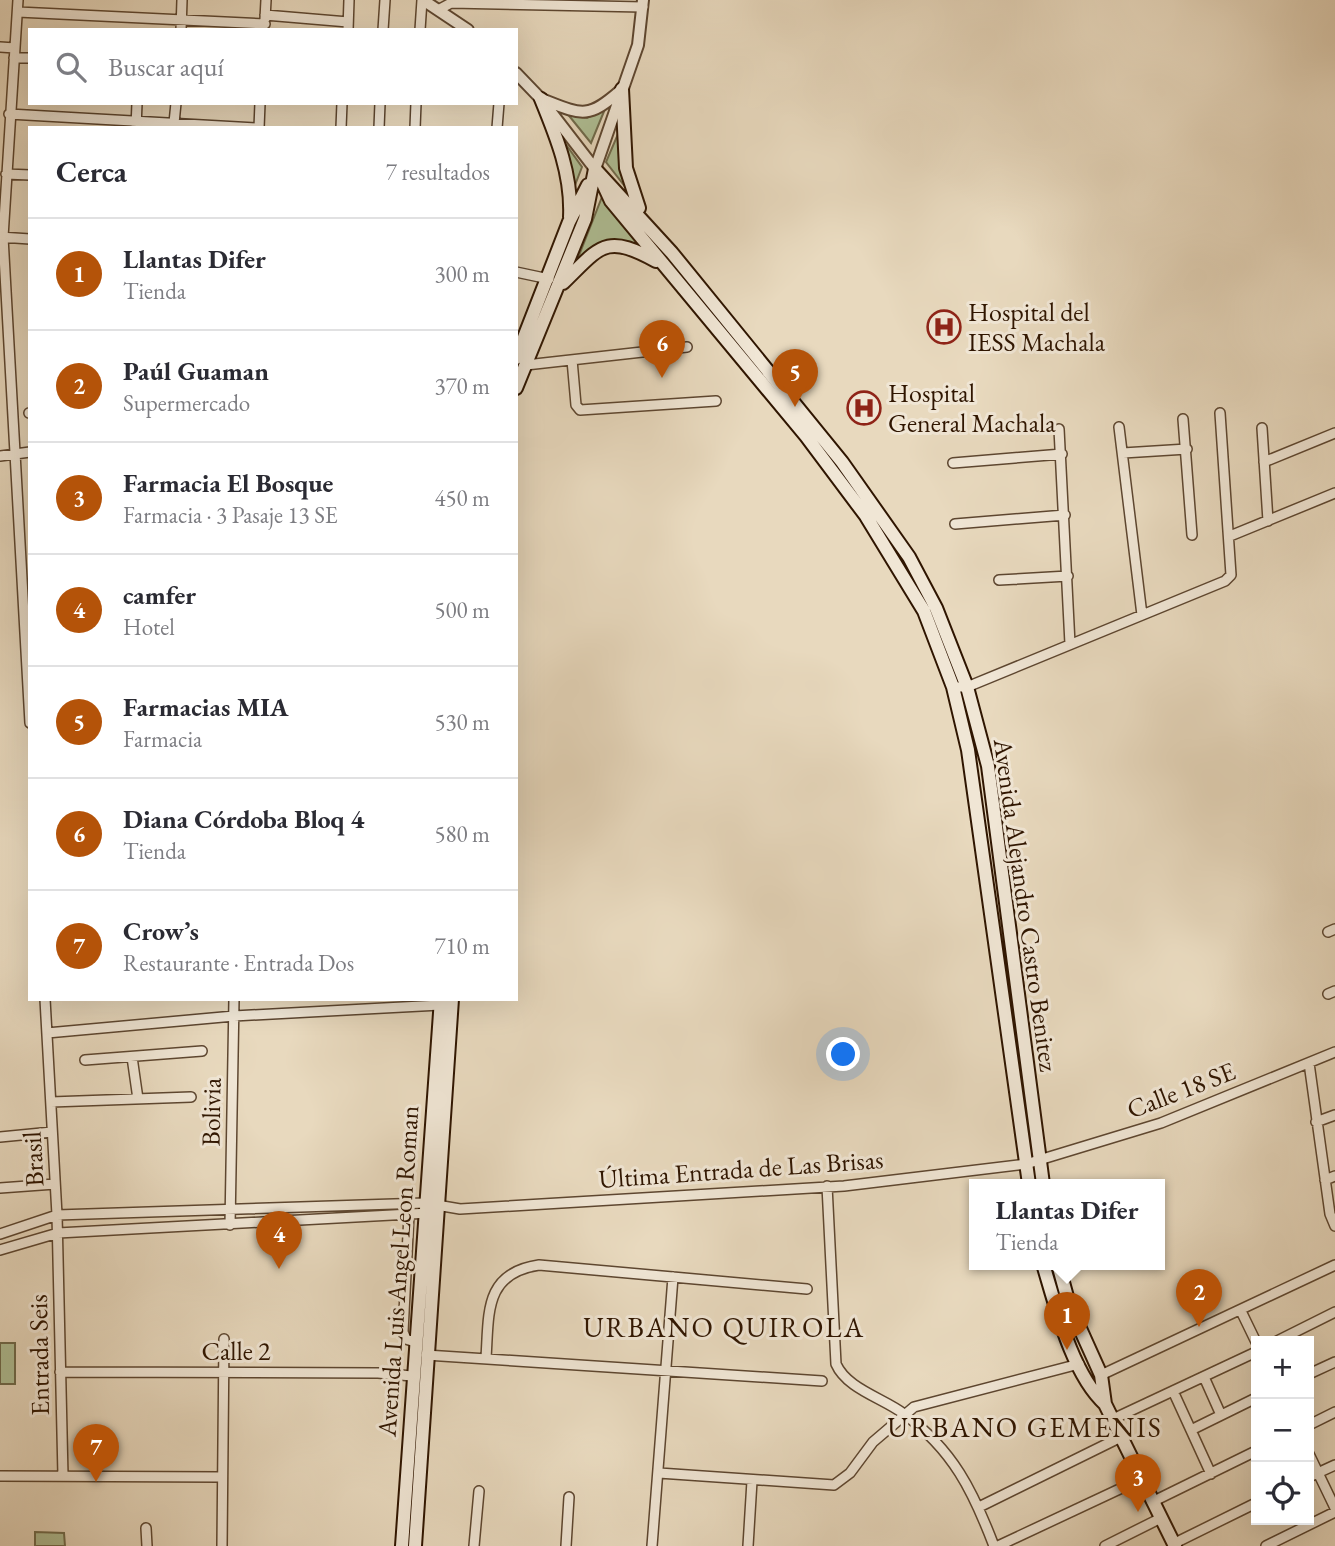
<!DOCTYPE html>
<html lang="es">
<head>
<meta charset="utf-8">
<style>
  :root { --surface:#fff; --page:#f2f2f3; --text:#2b2b33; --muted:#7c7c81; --line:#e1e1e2; --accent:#b45309 }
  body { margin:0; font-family:"EB Garamond",serif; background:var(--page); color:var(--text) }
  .controls { position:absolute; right:21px; bottom:21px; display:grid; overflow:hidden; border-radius:0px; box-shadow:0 7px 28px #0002 }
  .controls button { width:63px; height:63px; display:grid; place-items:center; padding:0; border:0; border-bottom:2px solid var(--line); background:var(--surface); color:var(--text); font:35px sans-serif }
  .you { position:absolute; left:844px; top:1055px; width:24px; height:24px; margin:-18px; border:5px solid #fff; border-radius:50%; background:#1a73e8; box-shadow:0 0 0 10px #1a73e833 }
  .badge { display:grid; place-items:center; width:46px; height:46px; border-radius:50%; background:var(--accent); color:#fff; font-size:23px; font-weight:700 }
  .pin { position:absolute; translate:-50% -58px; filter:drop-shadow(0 2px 4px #0008) }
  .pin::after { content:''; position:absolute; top:37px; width:24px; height:21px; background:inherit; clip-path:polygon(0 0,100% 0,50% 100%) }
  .popup { position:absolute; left:969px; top:1179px; width:196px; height:91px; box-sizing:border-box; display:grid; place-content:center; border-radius:0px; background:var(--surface); filter:drop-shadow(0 2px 5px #0005); font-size:23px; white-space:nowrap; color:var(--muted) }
  .popup b { font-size:26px; color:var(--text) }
  .popup::after { content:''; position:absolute; left:50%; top:100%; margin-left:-14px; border:14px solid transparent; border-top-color:var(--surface) }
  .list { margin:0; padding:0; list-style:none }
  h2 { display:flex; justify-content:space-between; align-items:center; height:91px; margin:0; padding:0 28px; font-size:30px }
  h2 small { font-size:23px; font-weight:400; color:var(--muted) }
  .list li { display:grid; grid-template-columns:46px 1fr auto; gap:21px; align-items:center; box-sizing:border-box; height:112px; padding:0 28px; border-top:2px solid var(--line) }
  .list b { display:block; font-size:26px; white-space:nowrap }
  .list p { margin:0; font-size:23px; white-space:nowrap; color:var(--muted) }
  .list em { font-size:23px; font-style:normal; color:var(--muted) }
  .icon { flex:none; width:38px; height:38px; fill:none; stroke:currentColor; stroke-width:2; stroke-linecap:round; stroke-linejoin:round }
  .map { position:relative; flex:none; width:1335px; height:1546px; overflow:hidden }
  .search { position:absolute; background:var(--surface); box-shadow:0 7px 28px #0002; left:28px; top:28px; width:490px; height:77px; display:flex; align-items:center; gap:18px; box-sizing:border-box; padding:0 24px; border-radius:0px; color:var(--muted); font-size:26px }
  .panel { position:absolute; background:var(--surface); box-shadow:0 7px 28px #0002; left:28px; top:126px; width:490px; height:875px; border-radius:0px }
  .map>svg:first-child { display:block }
  .green { fill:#afc096; stroke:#6f6a4b; stroke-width:2 }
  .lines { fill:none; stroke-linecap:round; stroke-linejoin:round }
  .minor-casing { stroke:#5d4630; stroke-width:12 }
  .tertiary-casing { stroke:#5d4630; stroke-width:14 }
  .secondary-casing { stroke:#2f1500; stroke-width:16 }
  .minor { stroke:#f0e6d5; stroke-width:9 }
  .tertiary { stroke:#f0e6d5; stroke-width:10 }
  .secondary { stroke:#f0e6d5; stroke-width:12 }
  .labels { text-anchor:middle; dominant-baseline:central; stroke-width:6; stroke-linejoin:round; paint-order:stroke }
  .poi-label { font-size:26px; fill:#2f1500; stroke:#f0e6d5; text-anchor:start }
  .street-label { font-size:26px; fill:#2f1500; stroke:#f0e6d5 }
  .neighbourhood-label { font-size:28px; letter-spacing:2px; fill:#2f1500; stroke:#f0e6d5 }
</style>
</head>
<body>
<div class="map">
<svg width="1335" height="1546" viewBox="0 0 1335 1546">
  <rect width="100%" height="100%" fill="#e8d9be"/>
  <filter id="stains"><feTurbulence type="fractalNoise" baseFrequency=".00286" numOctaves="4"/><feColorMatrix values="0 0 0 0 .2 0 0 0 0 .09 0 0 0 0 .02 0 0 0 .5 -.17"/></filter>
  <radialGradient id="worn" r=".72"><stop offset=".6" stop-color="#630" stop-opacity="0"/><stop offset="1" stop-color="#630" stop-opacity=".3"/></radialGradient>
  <path class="green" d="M605,109L591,143L566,112L587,118Z
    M621,127L630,193L606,162Z
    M562,139L582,167L575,185Z
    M602,197L645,249L630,244L576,263Z
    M0,1343H15V1384H0Z
    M35,1532L64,1533L65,1546H35Z"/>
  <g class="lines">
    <defs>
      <path id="minor" d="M18,0L3,237L30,723
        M438,10L451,3L643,7
        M18,12L265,24
        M265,15L348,22
        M265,19L266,0
        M181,30L182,0
        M348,30L349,0
        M383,30L385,0
        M420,30L422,0
        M0,47L15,48
        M14,58H30
        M9,114L258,128
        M174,123L176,103
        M136,128L137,103
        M259,128L260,103
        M341,128L342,103
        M379,128L380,103
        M415,128L416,103
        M497,128L499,103
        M6,174L30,175
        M0,237L30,239
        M516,272L549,279
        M572,360L576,405L580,410L716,401
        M526,365L687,347
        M29,413H30
        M1183,419L1192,535
        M1119,427L1142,615
        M1262,428L1268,521
        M1059,429L1070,644
        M1123,453L1187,449
        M0,456L30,452
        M1264,462L1335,433
        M953,463L1062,454
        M955,524L1065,515
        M1230,536L1335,493
        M999,580L1068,576
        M953,687H967L1225,581L1231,575L1220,413
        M1328,932L1335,929
        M1328,994L1335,991
        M45,999L57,1215L63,1476
        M47,1033L234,1016L440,1005
        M132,1057L138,1099
        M85,1060L202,1051
        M1309,1063L1330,1214L1335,1226
        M51,1102L191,1097
        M1316,1122L1335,1115
        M0,1137L52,1132
        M1325,1180L1335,1176
        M827,1186L836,1364C847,1389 883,1398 904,1414C953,1450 973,1491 994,1546
        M0,1188L55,1184
        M409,1215L403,1332L406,1339L415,1342
        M230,1225L234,999
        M0,1234L57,1215L425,1203L460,1209L844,1186L1026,1164L1161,1123L1335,1052
        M0,1250L58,1233L429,1213
        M1241,1311L1256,1342
        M1277,1341L1335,1312
        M426,1355L822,1381
        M486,1358C489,1313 484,1273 539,1265L807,1289
        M60,1372L378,1373L412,1376
        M1309,1374L1335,1362
        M1101,1375L1335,1265
        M1204,1377L1221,1415
        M1173,1391L1211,1474
        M1113,1419L1256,1352
        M1309,1425L1335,1412
        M1191,1430L1256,1398
        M1309,1454L1335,1508
        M659,1473L834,1485L850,1473L873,1442L914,1407L1079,1364
        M0,1476L220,1477
        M1309,1477L1335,1465
        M1152,1502L1256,1451
        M979,1507L1121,1437
        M146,1528L147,1546
        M1173,1544L1256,1503
        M222,1546L224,1339
        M474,1546L479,1491
        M566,1546L569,1497
        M652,1546L673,1277
        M748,1546L752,1481
        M998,1546L1141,1479
        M1105,1546L1161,1518
        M1266,1546L1335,1512"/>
      <path id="tertiary" d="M423,0L468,30
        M516,73L541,99L595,169
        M544,100C582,115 588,119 620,91
        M595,169L638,45L643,0"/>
      <path id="secondary" d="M622,89L626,168L639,208
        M541,99C557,138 572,175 570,217
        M595,169L672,253L842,462L909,557L936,608L967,687L988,766L1043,1184
        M599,175L611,201L806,436L866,516L924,611L953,687L968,750L1029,1184
        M563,283C601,246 605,233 656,261
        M516,358L569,222L588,185
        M516,388L585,219L595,169
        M1043,1264C1056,1307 1072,1374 1105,1404
        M1058,1264L1069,1304L1101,1375L1105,1404L1175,1546
        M402,1546L441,999
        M415,1546L452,999"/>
    </defs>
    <use href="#minor" class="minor-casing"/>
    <use href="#tertiary" class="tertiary-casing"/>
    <use href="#secondary" class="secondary-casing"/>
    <use href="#minor" class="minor"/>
    <use href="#tertiary" class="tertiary"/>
    <use href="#secondary" class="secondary"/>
  </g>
  <defs>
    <symbol id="hospital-ring" viewBox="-11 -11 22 22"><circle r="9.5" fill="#f0e6d5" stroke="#8f2418" stroke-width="1.5"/><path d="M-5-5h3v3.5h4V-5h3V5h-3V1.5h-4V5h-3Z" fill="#8f2418"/></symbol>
  </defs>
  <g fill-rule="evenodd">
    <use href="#hospital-ring" x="925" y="308" width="38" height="38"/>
    <use href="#hospital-ring" x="845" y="389" width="38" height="38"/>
  </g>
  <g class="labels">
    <g class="poi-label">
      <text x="968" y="312">Hospital del<tspan x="968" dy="30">IESS Machala</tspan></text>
      <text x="888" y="393">Hospital<tspan x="888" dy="30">General Machala</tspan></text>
    </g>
    <g class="street-label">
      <text transform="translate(1026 905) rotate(82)">Avenida Alejandro Castro Benitez</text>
      <text transform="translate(1181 1090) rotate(-21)">Calle 18 SE</text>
      <text transform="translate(211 1112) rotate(-89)">Bolivia</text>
      <text transform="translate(33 1159) rotate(-93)">Brasil</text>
      <text transform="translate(741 1169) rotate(-4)">Última Entrada de Las Brisas</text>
      <text transform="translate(398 1271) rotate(-86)">Avenida Luis Angel Leon Roman</text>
      <text x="236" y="1351">Calle 2</text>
      <text transform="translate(39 1355) rotate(-91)">Entrada Seis</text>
    </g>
    <g class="neighbourhood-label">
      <text x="724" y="1327">URBANO QUIROLA</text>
      <text x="1025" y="1427">URBANO GEMENIS</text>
    </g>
  </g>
  <rect width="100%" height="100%" filter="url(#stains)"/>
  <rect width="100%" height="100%" fill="url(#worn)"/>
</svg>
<div class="controls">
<button>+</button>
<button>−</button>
<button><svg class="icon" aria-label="locate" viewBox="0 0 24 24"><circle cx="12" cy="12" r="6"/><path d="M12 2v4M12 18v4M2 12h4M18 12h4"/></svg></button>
</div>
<div class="you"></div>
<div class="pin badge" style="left:1067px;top:1350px">1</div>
<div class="popup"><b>Llantas Difer</b>Tienda</div>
<div class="pin badge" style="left:1199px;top:1327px">2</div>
<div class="pin badge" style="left:1138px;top:1512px">3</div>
<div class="pin badge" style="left:279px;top:1269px">4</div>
<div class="pin badge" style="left:795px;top:407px">5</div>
<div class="pin badge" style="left:662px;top:378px">6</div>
<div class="pin badge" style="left:96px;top:1482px">7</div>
<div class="search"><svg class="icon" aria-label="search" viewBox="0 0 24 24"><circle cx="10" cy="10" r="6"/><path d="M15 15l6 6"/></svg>Buscar aquí</div>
<section class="panel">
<h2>Cerca<small>7 resultados</small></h2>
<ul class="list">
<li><span class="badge">1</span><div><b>Llantas Difer</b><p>Tienda</p></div><em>300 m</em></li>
<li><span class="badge">2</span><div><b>Paúl Guaman</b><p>Supermercado</p></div><em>370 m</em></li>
<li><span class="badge">3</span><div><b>Farmacia El Bosque</b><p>Farmacia · 3 Pasaje 13 SE</p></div><em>450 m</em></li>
<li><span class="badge">4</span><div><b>camfer</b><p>Hotel</p></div><em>500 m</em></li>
<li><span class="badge">5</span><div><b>Farmacias MIA</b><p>Farmacia</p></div><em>530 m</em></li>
<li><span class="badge">6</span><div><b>Diana Córdoba Bloq 4</b><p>Tienda</p></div><em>580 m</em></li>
<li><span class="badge">7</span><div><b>Crow’s</b><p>Restaurante · Entrada Dos</p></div><em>710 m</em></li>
</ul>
</section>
</div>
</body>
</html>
